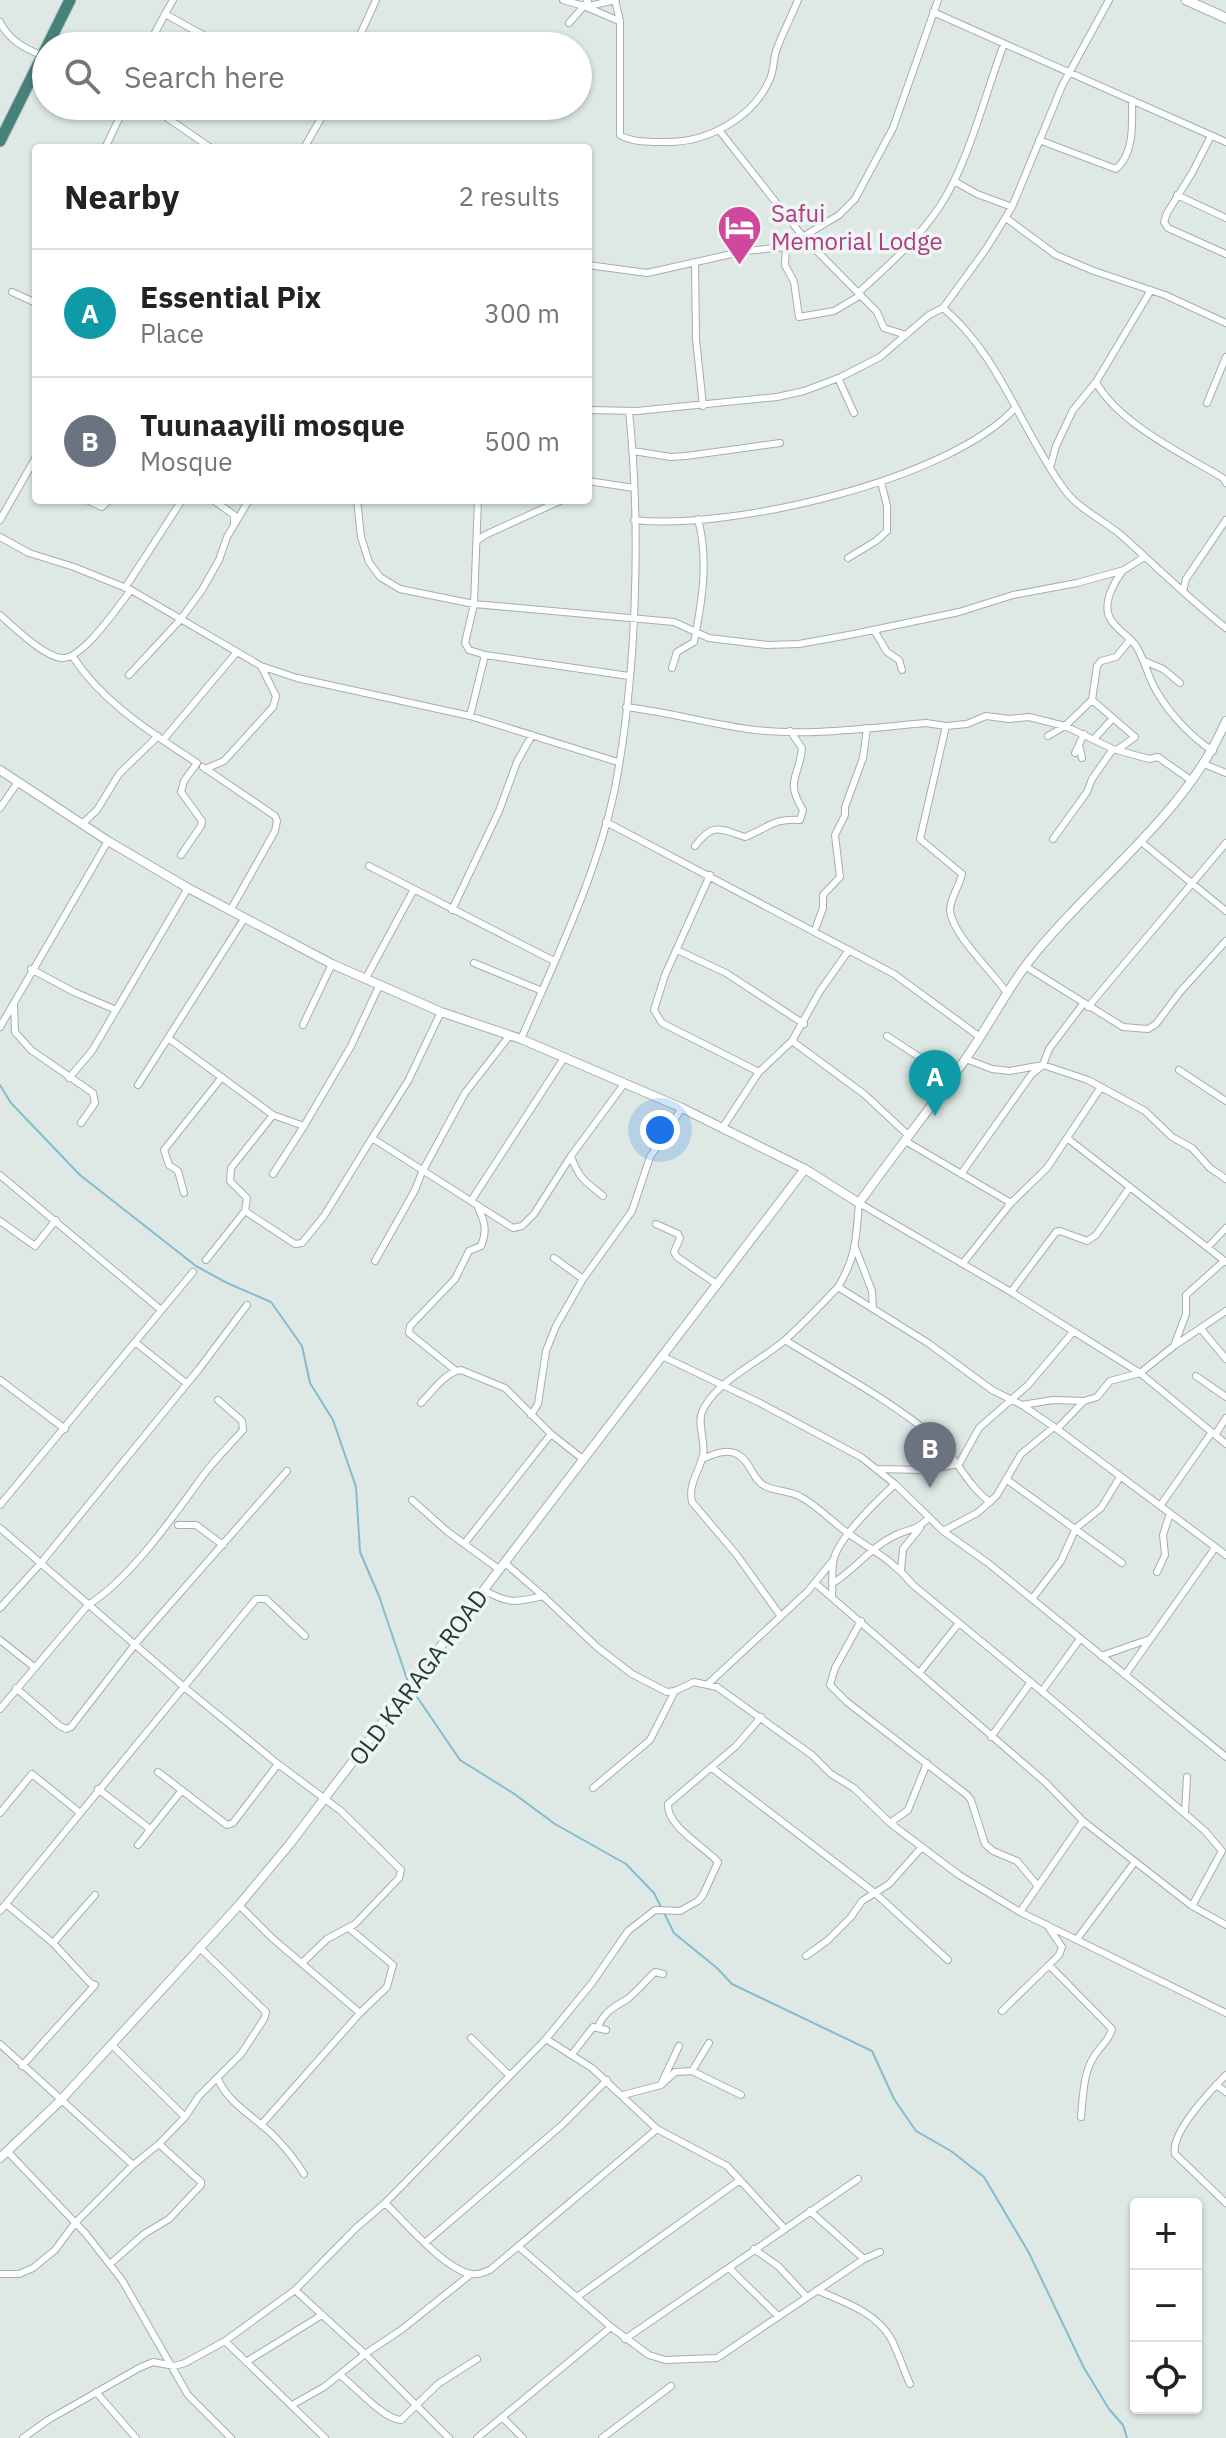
<!DOCTYPE html>
<html lang="en">
<head>
<meta charset="utf-8">
<style>
  :root { --surface:#fff; --page:#f2f2f2; --text:#222; --muted:#767676; --line:#e0e0e0; --accent:#7f5238 }
  body { margin:0; font-family:"IBM Plex Sans",sans-serif; background:var(--page); color:var(--text) }
  .controls { position:absolute; right:24px; bottom:24px; display:grid; overflow:hidden; border-radius:8px; box-shadow:0 2px 6px #0004 }
  .controls button { width:72px; height:72px; display:grid; place-items:center; padding:0; border:0; border-bottom:2px solid var(--line); background:var(--surface); color:var(--text); font:40px sans-serif }
  .you { position:absolute; left:660px; top:1130px; width:28px; height:28px; margin:-20px; border:6px solid #fff; border-radius:50%; background:#1a73e8; box-shadow:0 0 0 12px #1a73e833 }
  .badge { display:grid; place-items:center; width:52px; height:52px; border-radius:50%; background:var(--accent); color:#fff; font-size:26px; font-weight:700 }
  .pin { position:absolute; translate:-50% -66px; filter:drop-shadow(0 2px 4px #0008) }
  .pin::after { content:''; position:absolute; top:42px; width:28px; height:24px; background:inherit; clip-path:polygon(0 0,100% 0,50% 100%) }
  .list { margin:0; padding:0; list-style:none }
  h2 { display:flex; justify-content:space-between; align-items:center; height:104px; margin:0; padding:0 32px; font-size:34px }
  h2 small { font-size:26px; font-weight:400; color:var(--muted) }
  .list li { display:grid; grid-template-columns:52px 1fr auto; gap:24px; align-items:center; box-sizing:border-box; height:128px; padding:0 32px; border-top:2px solid var(--line) }
  .list b { display:block; font-size:30px; white-space:nowrap }
  .list p { margin:0; font-size:26px; white-space:nowrap; color:var(--muted) }
  .list em { font-size:26px; font-style:normal; color:var(--muted) }
  .icon { flex:none; width:44px; height:44px; fill:none; stroke:currentColor; stroke-width:2; stroke-linecap:round; stroke-linejoin:round }
  .map { position:relative; flex:none; width:1226px; height:2438px; overflow:hidden }
  .search { position:absolute; background:var(--surface); box-shadow:0 2px 6px #0004; left:32px; top:32px; width:560px; height:88px; display:flex; align-items:center; gap:20px; box-sizing:border-box; padding:0 28px; border-radius:44px; color:var(--muted); font-size:30px }
  .panel { position:absolute; background:var(--surface); box-shadow:0 2px 6px #0004; left:32px; top:144px; width:560px; height:360px; border-radius:8px }
  .map>svg:first-child { display:block }
  .lines { fill:none; stroke-linecap:round; stroke-linejoin:round }
  .stream { stroke:#85bbcf; stroke-width:2 }
  .minor-casing { stroke:#a1b1ad; stroke-width:8 }
  .tertiary-casing { stroke:#a1b1ad; stroke-width:10 }
  .secondary-casing { stroke:#9db5af; stroke-width:11 }
  .trunk-casing { stroke:#bcc4c2; stroke-width:13 }
  .minor { stroke:#fff; stroke-width:6 }
  .tertiary { stroke:#fff; stroke-width:8 }
  .secondary { stroke:#fff; stroke-width:9 }
  .trunk { stroke:#47827a; stroke-width:11 }
  .labels { text-anchor:middle; dominant-baseline:central; stroke-width:7; stroke-linejoin:round; paint-order:stroke }
  .hotel-label { font-size:24px; fill:#b23c85; stroke:#eef6f3; text-anchor:start }
  .street-label { font-size:24px; fill:#1f3935; stroke:#eef6f3 }
</style>
</head>
<body>
<div class="map">
<svg width="1226" height="2438" viewBox="0 0 1226 2438">
  <rect width="100%" height="100%" fill="#dee9e5"/>
  <g class="lines">
    <path class="stream" d="M0,1085L11,1103L80,1175L196,1266L227,1283L271,1302L302,1346L310,1383L333,1420L356,1487L360,1552L379,1596L408,1682
      M411,1688L460,1760L513,1793L555,1824L626,1864L654,1893L674,1933L717,1968L732,1984L872,2051L894,2099L916,2131L951,2151L984,2177L1029,2253L1084,2368L1109,2409L1123,2425L1127,2438"/>
    <defs>
      <path id="minor" d="M563,0L584,6L588,0
        M615,0L620,21V135C632,143 654,142 668,142C708,142 752,118 769,81C774,72 773,61 776,51C782,34 791,17 798,0
        M588,6L616,0
        M933,12L1226,142
        M165,14L173,0
        M0,22C9,40 24,48 41,55
        M569,23L584,6L619,21
        M148,46L165,14L223,46
        M355,46L376,0
        M150,106L211,148
        M719,130L804,238L877,312L884,328L906,335
        M1211,136L1192,173L1167,213L1164,222L1168,228L1226,254
        M1039,140L1116,169C1135,153 1132,122 1132,100
        M105,148L125,106
        M304,148L328,106
        M954,181L977,194L1012,207
        M1177,195L1226,218
        M1006,218L1056,255L1094,271L1165,295L1226,323
        M786,247L785,265L794,282L799,317L834,311L861,295
        M695,262L696,339L703,406
        M588,265L647,273L745,251L786,247L839,215L855,199L893,128L938,0
        M12,292L36,303
        M859,292C888,266 918,239 940,206C969,162 985,94 1004,44
        M943,308C999,354 1022,432 1064,489C1077,508 1103,520 1121,535C1156,566 1189,599 1226,628
        M838,378L854,413
        M1096,382C1118,423 1183,454 1223,478L1226,483
        M1207,403L1226,357
        M588,410L637,411L777,397L804,391L841,377L880,357L929,315L943,308L986,249L1012,207L1062,86L1109,0
        M633,451L671,457L686,456L780,443
        M1050,468L1056,446L1073,410L1096,382L1151,290
        M588,481L634,488
        M87,500L102,507L109,500
        M213,500L234,515V523
        M357,500L361,537L369,562L380,577L400,589L474,604L674,622L709,638L767,645L799,644L854,634L959,612L1013,595L1077,583L1124,570L1144,557
        M0,520L36,457
        M634,520C729,531 950,480 1015,408
        M0,537L29,553L74,567L131,590L261,666L276,696L273,707L224,761L205,769
        M477,541L485,535L562,500
        M848,558L876,541L887,531V506L881,482
        M1122,572C1114,582 1105,600 1108,613C1111,626 1128,635 1136,646C1145,660 1148,678 1157,692C1169,713 1192,738 1213,751
        M125,588L182,500
        M1183,591L1186,579L1226,520
        M0,615C14,627 43,656 61,658C82,661 118,606 131,590
        M874,630L887,652L899,660L902,670
        M485,655L629,676
        M73,657C103,703 152,733 197,763L184,781L181,792L202,821L201,826L181,855
        M1144,661L1163,669L1180,683
        M261,666L297,678L470,716L618,762
        M672,668L677,652L694,642C702,602 709,560 698,519
        M129,675L180,620L202,590L219,560L227,537L249,500
        M1092,700L1135,737L1117,750
        M626,707C667,712 706,723 747,729C804,737 869,728 926,723L946,726L967,724L986,716L1009,719L1029,717L1065,726L1113,749L1149,759L1158,757L1192,781
        M470,716L485,655L469,650L465,643L474,604L478,500
        M946,726L920,839L962,874C960,885 950,898 950,910C952,935 993,972 1007,993
        M1048,736L1065,726L1092,700L1097,666L1101,661L1116,657L1130,640
        M1094,739L1113,718
        M163,740L237,652
        M1079,745L1082,758
        M1075,753L1084,734
        M1204,764L1226,773
        M203,767L275,816L277,821L275,831L230,911
        M0,808L18,782
        M606,822L894,974L980,1037
        M82,824L97,810L119,774L158,736
        M1053,839L1087,792L1092,779L1113,749
        M1140,841L1226,911
        M695,846C713,822 720,829 745,837C768,828 773,818 800,820L803,810C784,780 800,776 802,748L790,731
        M369,866L554,961
        M710,875L665,975L654,1010L662,1023L759,1072L723,1127
        M452,910L499,811L517,762L532,735
        M816,927L823,908V895L840,877L835,835L845,815V807L863,758L867,728
        M677,950L726,973L804,1024
        M849,950L820,991L792,1041L864,1094L908,1135L907,1142L1011,1203
        M474,963L542,991
        M1025,966L1123,1027L1148,1029L1156,1024L1180,992L1226,941
        M31,969L74,992L116,1010
        M366,978L413,891
        M14,1003L15,1032L31,1050L93,1093L95,1103L81,1123
        M1088,1007L1226,843
        M441,1012L408,1081L372,1138L477,1205C484,1220 488,1230 481,1246L469,1251L455,1279L410,1326L409,1333L455,1370
        M303,1025L332,964
        M0,1027L108,841
        M887,1036L927,1062L949,1083
        M168,1038L273,1115L304,1126L351,1046L380,984
        M521,1039C556,958 597,875 615,788C637,673 641,527 629,411
        M966,1059L992,1069L1010,1071L1043,1065L1088,1080L1145,1111L1172,1137L1192,1148L1210,1168L1226,1179
        M1179,1070L1226,1101
        M759,1072L792,1041
        M69,1078L92,1051L188,888
        M138,1085L244,919
        M1067,1138L1226,1262
        M571,1156C579,1179 585,1181 603,1196
        M273,1174L304,1126
        M961,1174L1031,1075L1043,1065L1049,1049L1083,1004
        M0,1175L161,1310
        M184,1193L178,1171L169,1165L164,1150L222,1077
        M471,1201L564,1058
        M477,1205L513,1228L522,1226L534,1214L571,1156L624,1084
        M245,1211L295,1244L302,1243L324,1216L372,1138
        M0,1221L35,1246L56,1220
        M656,1224L678,1234L680,1238L674,1252L677,1257L718,1285
        M855,1247L872,1291L873,1308
        M1208,1247L1226,1228
        M554,1258L583,1279
        M206,1260L245,1211L247,1198L230,1181L231,1168L273,1115
        M375,1261L415,1190L422,1172L465,1093L510,1035
        M963,1263L1011,1203L1047,1168L1101,1087
        M838,1287C857,1256 856,1236 859,1203L1011,1292L1140,1373L1226,1444
        M1011,1292L1056,1232L1060,1231L1087,1241L1096,1235L1130,1187
        M1201,1329L1226,1359
        M785,1340C835,1371 890,1400 934,1437C956,1456 967,1486 990,1502
        M135,1342L186,1383
        M1174,1346L1186,1314V1295L1224,1261
        M664,1357L760,1403L861,1457L895,1484L943,1531L988,1563L1226,1757
        M1196,1376L1226,1397
        M0,1380L65,1429
        M421,1403C432,1392 445,1372 461,1370L505,1388L551,1434L584,1460
        M1022,1405L1053,1400L1084,1401
        M531,1415L538,1404L546,1351L556,1326L583,1279L632,1211L650,1157L682,1108
        M1057,1429L1084,1401L1097,1397L1110,1381L1140,1373L1174,1346L1226,1311
        M1215,1435L1226,1418
        M702,1459C712,1455 726,1448 737,1454C751,1461 752,1480 765,1486C776,1492 790,1490 801,1497C817,1506 831,1520 845,1531C871,1550 892,1559 913,1585L1056,1703L1205,1831L1222,1851L1192,1906
        M876,1469L925,1470L959,1464L979,1428L1028,1385L1073,1332
        M1006,1479L1122,1563
        M412,1500L448,1532L500,1570
        M0,1505L193,1272
        M1160,1506L1212,1432
        M178,1525H196L223,1545
        M0,1528L184,1687L278,1764L341,1811L401,1870L399,1878L355,1924L327,1939L302,1963
        M943,1531L977,1513L990,1502L997,1495L1021,1454L1054,1427
        M464,1544L551,1434
        M505,1563L542,1595L597,1647L632,1674L667,1692L675,1691L694,1682L717,1687L812,1755L831,1774L854,1788L890,1823L959,1875L1020,1912L1226,2013
        M901,1570L903,1549L920,1528
        M1157,1572L1165,1555L1163,1535L1170,1513
        M815,1583L1045,1782L1083,1821L1192,1906L1226,1925
        M833,1583C856,1569 870,1547 896,1535C911,1528 917,1531 929,1517
        M484,1590C510,1605 516,1602 544,1596
        M832,1596C833,1584 831,1569 834,1558C841,1535 877,1501 895,1484
        M1032,1599L1061,1561L1076,1528L1101,1508L1120,1477
        M0,1608L40,1564L199,1369L247,1305
        M780,1615L736,1554L692,1502C688,1483 699,1473 703,1455C706,1442 697,1425 702,1412C714,1382 760,1362 785,1340C804,1323 821,1305 838,1287L928,1343L992,1390L1022,1405L1057,1429L1226,1555
        M861,1621L835,1668L830,1685L847,1702L967,1795L971,1800L985,1844L993,1851L1017,1861L1037,1885
        M0,1640L34,1667
        M1101,1656L1150,1639
        M920,1672L959,1623
        M1125,1675L1215,1548
        M708,1684L808,1591L834,1559
        M16,1688L60,1726L66,1729L71,1727L136,1643L287,1471
        M1042,1691L1080,1639
        M0,1709L88,1605C131,1578 172,1518 202,1477C214,1460 229,1446 243,1430L242,1421L218,1400
        M991,1737L1031,1682
        M712,1768L875,1893L948,1960
        M158,1772L227,1825L233,1823L278,1764
        M593,1788L650,1740L675,1691
        M98,1789L150,1829
        M0,1813L32,1774L79,1812
        M1185,1813L1187,1777
        M890,1823L908,1810L927,1763
        M138,1845L182,1790
        M6,1904L53,1943L90,1983L95,1985L22,2066
        M239,1905L272,1938L360,2013L387,1987L393,1965L350,1929
        M0,1911L256,1599H266L305,1636
        M1020,1912L1083,1821
        M1047,1925L1062,1947L1059,1955L1049,1965L1112,2029C1109,2041 1101,2045 1095,2055C1083,2072 1083,2097 1081,2117
        M1077,1939L1134,1863
        M53,1943L95,1895
        M806,1956L828,1940L851,1917L862,1901L889,1884L922,1847
        M1002,2011L1049,1965
        M598,2027C603,2013 615,2006 626,2000C636,1993 645,1981 655,1972L663,1974
        M471,2038L509,2075
        M546,2039L592,1983L628,1931L655,1910L680,1911L698,1901L703,1895L718,1862C704,1846 667,1827 668,1804L736,1746L761,1717
        M0,2044L133,2165L75,2223L55,2250L33,2268L19,2274H0
        M111,2044L185,2117
        M573,2053L593,2027L606,2030
        M692,2071L741,2095
        M1226,2075C1211,2090 1170,2133 1175,2154L1226,2203
        M218,2079C228,2103 253,2116 272,2134C284,2146 295,2159 304,2174
        M662,2082L679,2046
        M1216,2085L1226,2092
        M623,2095L661,2085L675,2072L692,2071L709,2043
        M261,2125L360,2013
        M8,2152L86,2234L122,2280L188,2395L231,2438
        M133,2165L159,2144L185,2117L199,2096L241,2054L264,2019L266,2012L199,1947
        M385,2203C404,2221 446,2271 472,2274C479,2275 484,2272 490,2270L657,2129
        M810,2211L864,2259
        M426,2242L562,2125L607,2080
        M518,2246L611,2327L649,2355L665,2360L717,2358L864,2259L880,2252
        M754,2249L778,2266L807,2297
        M110,2264L144,2234L169,2219L201,2185V2182L159,2144
        M729,2268L778,2316
        M817,2290C843,2302 874,2311 890,2337C898,2351 903,2369 910,2384
        M577,2297L740,2180
        M625,2339L858,2179
        M225,2341L325,2438
        M246,2362L322,2315
        M340,2375C356,2387 383,2419 401,2420L438,2384L477,2359
        M96,2392L136,2438
        M292,2405L324,2387L365,2354L295,2290
        M502,2417L523,2438
        M23,2438L48,2420L139,2368L153,2362L174,2366L185,2363L225,2341L295,2290L356,2228L385,2203L546,2039L592,2068L657,2129L727,2166L784,2228
        M449,2438L365,2354L401,2330L471,2274
        M477,2438L611,2327
        M602,2438L671,2386"/>
      <path id="tertiary" d="M0,770L108,841L188,888L332,964L441,1012L521,1039L682,1108L805,1169L859,1203C893,1155 930,1109 964,1061C990,1025 1009,984 1038,950C1101,874 1186,813 1226,721
        M0,2158L60,2101L239,1905L289,1845L805,1169"/>
      <path id="secondary" d="M1186,0L1226,18"/>
      <path id="trunk" d="M0,141L70,0"/>
    </defs>
    <use href="#minor" class="minor-casing"/>
    <use href="#tertiary" class="tertiary-casing"/>
    <use href="#secondary" class="secondary-casing"/>
    <use href="#trunk" class="trunk-casing"/>
    <use href="#minor" class="minor"/>
    <use href="#tertiary" class="tertiary"/>
    <use href="#secondary" class="secondary"/>
    <use href="#trunk" class="trunk"/>
  </g>
  <defs>
    <symbol id="hotel-pin" viewBox="-11 -11 22 30"><path d="M0 17L-7.5 6A9.5 9.5 0 1 1 7.5 6Z" fill="#d1479c" stroke="#eef6f3"/><path d="M-6-4.5h1.5V1H6V5H4.5V3h-9V5H-6ZM-4 0a1.8 1.8 0 1 1 3.6 0ZM.5 0V-2.5h3Q6-2.5 6 0Z" fill="#fff"/></symbol>
  </defs>
  <g fill-rule="evenodd">
    <use href="#hotel-pin" x="714" y="202" width="51" height="69"/>
  </g>
  <g class="labels">
    <g class="hotel-label">
      <text x="771" y="213">Safui<tspan x="771" dy="28">Memorial Lodge</tspan></text>
    </g>
    <g class="street-label">
      <text transform="translate(418 1677) rotate(-53)">OLD KARAGA ROAD</text>
    </g>
  </g>
</svg>
<div class="controls">
<button>+</button>
<button>−</button>
<button><svg class="icon" aria-label="locate" viewBox="0 0 24 24"><circle cx="12" cy="12" r="6"/><path d="M12 2v4M12 18v4M2 12h4M18 12h4"/></svg></button>
</div>
<div class="you"></div>
<div class="pin badge" style="left:935px;top:1116px;background:#0f9aa8">A</div>
<div class="pin badge" style="left:930px;top:1488px;background:#6b7280">B</div>
<div class="search"><svg class="icon" aria-label="search" viewBox="0 0 24 24"><circle cx="10" cy="10" r="6"/><path d="M15 15l6 6"/></svg>Search here</div>
<section class="panel">
<h2>Nearby<small>2 results</small></h2>
<ul class="list">
<li><span class="badge" style="background:#0f9aa8">A</span><div><b>Essential Pix</b><p>Place</p></div><em>300 m</em></li>
<li><span class="badge" style="background:#6b7280">B</span><div><b>Tuunaayili mosque</b><p>Mosque</p></div><em>500 m</em></li>
</ul>
</section>
</div>
</body>
</html>
